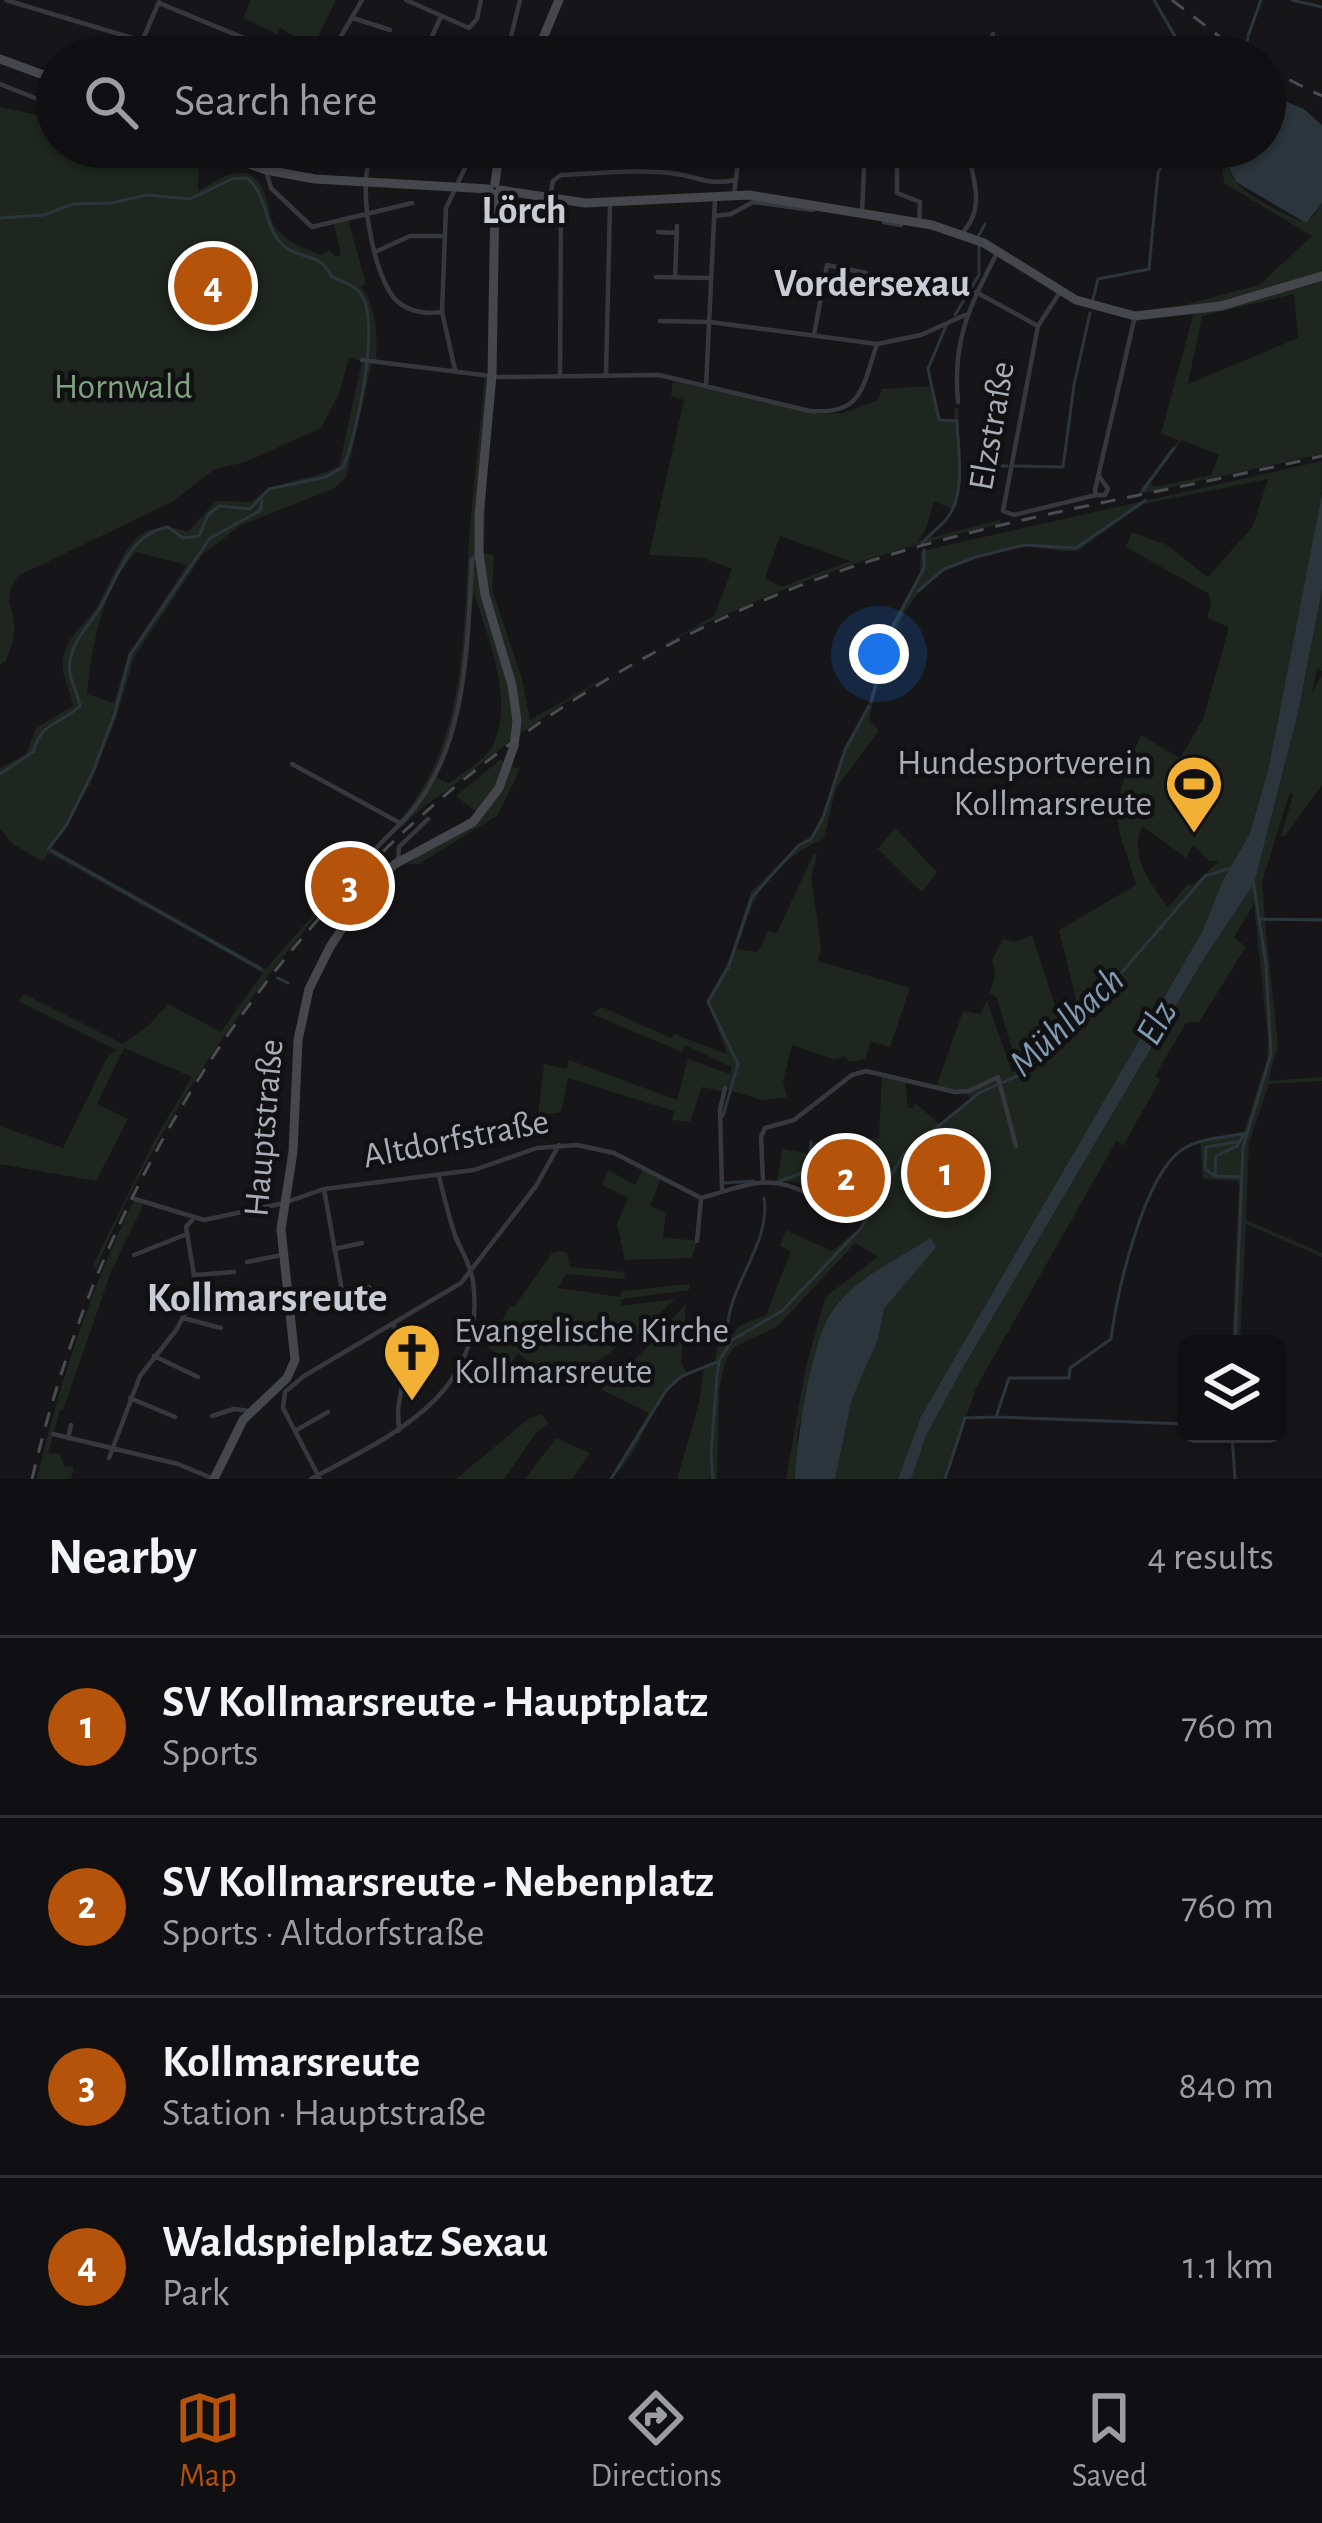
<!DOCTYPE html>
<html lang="en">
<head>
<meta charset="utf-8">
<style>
  :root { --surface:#101012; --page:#1e1e20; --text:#f1f3f6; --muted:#9c9d9f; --line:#303032; --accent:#b45309 }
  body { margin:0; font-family:"Alegreya Sans",sans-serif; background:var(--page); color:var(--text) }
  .controls { position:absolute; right:36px; bottom:36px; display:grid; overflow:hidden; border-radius:18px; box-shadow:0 3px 9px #0004 }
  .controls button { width:108px; height:108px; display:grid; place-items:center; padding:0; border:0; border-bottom:3px solid var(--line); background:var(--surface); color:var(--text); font:60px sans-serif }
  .you { position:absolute; left:879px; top:654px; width:42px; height:42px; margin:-30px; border:9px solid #fff; border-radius:50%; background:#1a73e8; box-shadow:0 0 0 18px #1a73e833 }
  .badge { display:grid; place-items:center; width:78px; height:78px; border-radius:50%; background:var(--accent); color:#fff; font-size:39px; font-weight:700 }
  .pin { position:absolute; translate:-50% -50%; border:6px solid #fff; box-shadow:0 3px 12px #0006 }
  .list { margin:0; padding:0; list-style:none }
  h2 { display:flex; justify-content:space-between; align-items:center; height:156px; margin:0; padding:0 48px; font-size:51px }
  h2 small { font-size:39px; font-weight:400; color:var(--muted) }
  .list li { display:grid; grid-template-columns:78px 1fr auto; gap:36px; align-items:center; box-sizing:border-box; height:180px; padding:0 48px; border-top:3px solid var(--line) }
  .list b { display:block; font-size:45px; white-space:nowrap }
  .list p { margin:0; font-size:39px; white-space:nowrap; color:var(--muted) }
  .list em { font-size:39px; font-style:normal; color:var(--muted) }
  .icon { flex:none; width:66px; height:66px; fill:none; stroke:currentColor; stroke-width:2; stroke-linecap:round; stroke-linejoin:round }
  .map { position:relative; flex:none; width:1322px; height:1479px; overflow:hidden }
  .search { position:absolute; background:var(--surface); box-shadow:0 3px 9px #0004; left:36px; right:36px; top:36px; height:132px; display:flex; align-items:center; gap:30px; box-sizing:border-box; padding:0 42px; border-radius:66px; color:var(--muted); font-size:45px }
  .sheet { height:876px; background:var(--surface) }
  nav { display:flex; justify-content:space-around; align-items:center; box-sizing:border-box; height:168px; border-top:3px solid var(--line); background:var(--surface); font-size:33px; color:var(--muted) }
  nav a { display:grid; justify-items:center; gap:6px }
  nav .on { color:var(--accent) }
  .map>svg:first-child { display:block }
  .green { fill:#1e261f; fill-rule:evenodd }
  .water { fill:#2c353c }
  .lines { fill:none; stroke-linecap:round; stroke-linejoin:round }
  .stream { stroke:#2c353c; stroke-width:3 }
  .street { stroke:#37383d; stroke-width:4.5 }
  .secondary { stroke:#45474d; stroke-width:9 }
  .rail { stroke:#4a4c52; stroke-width:3; stroke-dasharray:15 12; stroke-linecap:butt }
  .labels { text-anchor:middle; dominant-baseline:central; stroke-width:9; stroke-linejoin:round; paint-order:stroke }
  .park-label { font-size:36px; fill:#7fa381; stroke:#111113 }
  .street-label { font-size:36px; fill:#a8adb8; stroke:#111113 }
  .poi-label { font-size:36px; fill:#a8adb8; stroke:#111113; text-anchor:end }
  .neighbourhood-label { font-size:39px; font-weight:bold; fill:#c9ccd4; stroke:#111113 }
  .water-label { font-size:39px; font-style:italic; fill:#7f9bb3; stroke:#111113 }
  .quarter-label { font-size:42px; font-weight:bold; fill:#c9ccd4; stroke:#111113 }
</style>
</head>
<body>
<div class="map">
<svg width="1322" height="1479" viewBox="0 0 1322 1479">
  <rect width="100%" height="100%" fill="#161618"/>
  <path class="green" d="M251,0H336L313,47L280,28L277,34L243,18Z
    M0,107L57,119V147L199,149L198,191C223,176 252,156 266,197C269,206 269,217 274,225C287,244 302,247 321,255L329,250L336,257L341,255L334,224L348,220L366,284L361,286C378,309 377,335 376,362H372L346,477L333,489L241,525L203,554L134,657L117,715L92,780L52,848L266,969L326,900L347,880C240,1004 160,1117 96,1269L93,1265L154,1141L192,1077L124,1048L97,1104L128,1119L96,1181L0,1164V1126L63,1148L107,1058L116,1050L18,1001L24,994L123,1044L149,1025L168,1004L221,1032L263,973L49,853L42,861L13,844L0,829V768L26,754L36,728L73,706C71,691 61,676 63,660C66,635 86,625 98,605C121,566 130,511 188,532L216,501L251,502C277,477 309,483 339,466L362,361L349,358L339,394L321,428L246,462L215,469L172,502L18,576C0,602 16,606 14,632C14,642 9,652 6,661L0,664ZM136,552L187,565L129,653L114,703L87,694C93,643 100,592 136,552Z
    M1220,147H1225C1227,157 1227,168 1232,177C1244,196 1280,211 1300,221L1312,218L1322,203V454L1137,495L1179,440L1161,434L1193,315L1187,304L1259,285L1312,236L1224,183ZM1294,294L1298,338L1188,384L1202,316ZM1182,440L1219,455L1211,475L1155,487L1150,483Z
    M485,376L490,377L484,553L494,555L492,589L522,679L530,720L714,616L732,569L703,558L649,555L684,400L671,396L673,381L820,414L843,413L878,400L882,389L933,386L941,420L955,419L954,408H958L961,478L957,506L952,509L934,501L926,529L918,541L1000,520V524C807,566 626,646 472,771C449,790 421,806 403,826L398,822C466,745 463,637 469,541C473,486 480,431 485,376ZM780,536L850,561L781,587L765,578ZM474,592C487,637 516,701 492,747C485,760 462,773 449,783L435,777L460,709Z
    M1322,461L1321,501L1269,766L1250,833L1222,882L1202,932L921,1416L898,1479H835L852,1399L878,1339L884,1309L934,1250L921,1245C889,1261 850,1283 830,1313L798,1431L795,1479H786L805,1371L824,1302L828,1295L878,1257L855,1243L778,1326L734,1347L725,1361L719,1390L717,1479H677L699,1403L704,1368L715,1362L720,1331L733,1335L739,1326L766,1315L791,1251L780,1246L786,1230L832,1251L860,1228L869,1214C845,1203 803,1175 777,1182L782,1149L811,1154V1142L835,1145L879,1137L882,1073L905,1079L908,1108H913L915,1103L941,1125L971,1099L964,1092L936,1087L963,1011L980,1014L987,1001L1012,1072L1018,1070L997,998L990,993L995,974L992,960L1003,939L1014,942L1032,935L1058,1015L1076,999L1059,930L1136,885C1132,869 1126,854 1121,838C1111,802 1127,768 1141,735L1180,758L1203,719L1229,627L1207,618L1211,604L1209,594L1126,547L1132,532L1167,545L1208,577L1253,526L1268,479L1143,504L1079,550C1060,554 1042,545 1023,547C907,559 895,623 869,719L879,731L836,788L824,838C768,866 755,890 737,949L758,952L768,931L777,933L814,853L817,854L811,878L821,946L818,961L910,988L890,1047L871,1042L865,1059L849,1062L845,1056L835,1060L792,1045L783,1082L787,1097L762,1100L726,1089L724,1092L702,1087L690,1122L672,1120L674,1111L568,1078L561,1112L538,1116L544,1064L567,1069L569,1060L677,1100L688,1059L730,1074L732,1067L685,1045L682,1052L592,1014L602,1007L671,1038L674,1034L727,1054L707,1000L730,958L751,892L798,845L810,838L822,816L844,747L869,703L890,627L920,572L921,551ZM1142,826L1186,858L1193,845L1209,861H1219L1192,886L1189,883L1168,907C1151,885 1129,857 1142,826Z
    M1322,590V671L1317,668L1312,693L1322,675V785L1285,836H1281L1293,795L1290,792L1262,882L1265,918H1322V921H1265L1278,1046L1268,1081L1322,1077V1081L1269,1084L1249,1143L1246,1220L1322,1253V1257L1246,1224L1240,1344H1232L1239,1181L1203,1179L1200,1141L1244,1132L1267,1059L1268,1038L1254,904L1234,937L1246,947L1199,1022L1186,1023L1155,1076L1160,1080L1123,1146L1117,1140L976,1388L945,1479H911L927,1434L964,1366L1200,965L1254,884L1298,713Z
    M501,759L505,764L520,769L498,815L419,864H408L477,812L456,796Z
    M895,828L937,872L922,892L878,849Z
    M643,1169L661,1178L650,1206L666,1212L663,1237L697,1241L692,1258L625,1260L617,1224L628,1198L602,1185L608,1170L635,1185Z
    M134,1200L144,1203L111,1272L63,1410H60L48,1453L60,1454L64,1466L74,1467L71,1479H37C59,1383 91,1288 134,1200Z
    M562,1251L567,1253L570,1267L625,1272L624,1279L566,1274L558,1288L620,1297L622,1291L689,1284V1290L621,1299V1306L675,1299L630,1342L627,1337L610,1353L568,1380L555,1362L534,1366L518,1353L496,1386L485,1377L499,1355L488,1347L510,1306L514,1307L552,1253Z
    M686,1304L681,1363L688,1374C647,1398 645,1454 609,1479L649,1413L601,1389L624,1372Z
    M541,1414L549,1423L536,1433L504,1479H456L528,1419Z
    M556,1438L590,1453L572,1479H525Z"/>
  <path class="water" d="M1265,93L1304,109L1322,125V203L1306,223L1236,182L1228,166L1225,147H1265Z
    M1322,494V590L1298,713L1254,884L1200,965L964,1366L927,1434L911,1479H898L921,1416L1202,932L1222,882L1250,833L1269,766Z
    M930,1238L936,1246L934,1250L884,1309L878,1339L852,1399L835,1479H795C797,1440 811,1337 835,1307C859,1275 897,1260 930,1238Z"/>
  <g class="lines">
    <path class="stream" d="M1154,0L1187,57
      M1292,0L1322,7
      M1248,36L1261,0
      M1242,52L1248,39
      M1239,57L1240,56
      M0,218L44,215L73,204L111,203L147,195L190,199L232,179L247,178C269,196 263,228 284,246C301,261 320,251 331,276C342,282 355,284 362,296C380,325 357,436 343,467L326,477L269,489L250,509L219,506L208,515L199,536L183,538L168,527C127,534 117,582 98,611C87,627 73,641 70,661C67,678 77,689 80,706C58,726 42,721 33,752L0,774
      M978,237L985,224
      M1093,299L1098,279L1149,269L1158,173L1171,147
      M955,315L979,275V246
      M967,465L1007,466
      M1014,466L1063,467L1074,385L1090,313
      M1143,490L1174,448
      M922,544C928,535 941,527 948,517C966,491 958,451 957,421L939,420L928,369L946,326
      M918,591L944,569L976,557L1024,545L1076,548L1146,500
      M871,702L890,632L924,568V550
      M824,815L845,750L869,706
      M48,849L66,826L92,774L114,716L130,655L210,538L260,511L262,501
      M52,851L261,969
      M1259,919L1322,920
      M278,978L288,983
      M723,1116L738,1064L708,1002L728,968L752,897L799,845L811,839L823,818
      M1215,1176L1205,1169L1206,1147L1237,1142
      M1241,1177L1215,1176L1216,1156L1237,1146L1244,1134
      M777,1182L808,1171L811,1142
      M723,1183L754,1181
      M729,1344C718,1294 772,1249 764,1198
      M1235,1344L1243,1147L1271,1054L1266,964L1253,880
      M997,1417L1187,1424
      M1232,1434L1235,1479
      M611,1479L667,1389L682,1376L717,1362
      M713,1479L711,1454L717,1376L719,1361L732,1340L782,1311L861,1228L903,1155L979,1093L1024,1073L1060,1025L1123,971L1205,876L1234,867
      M945,1479L965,1418L996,1417L1009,1378H1069L1070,1368L1111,1339C1117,1293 1143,1175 1183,1149C1199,1138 1229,1137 1247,1133"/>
    <path class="street" d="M6,0L142,41L177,57
      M406,0L469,28L477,19L481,0
      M159,3L290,57
      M353,18L390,30
      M135,57L159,2
      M329,57L362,0
      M422,57L440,19
      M506,57L520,0
      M985,57L993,34
      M0,84L45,102
      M375,147C354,173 372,278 397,301C410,313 426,314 442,312
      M447,147L468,158
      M865,148L897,156V193L920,202L919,223
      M241,161L250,147
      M266,170L271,188L312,227L412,203
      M734,195L740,147
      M550,197L553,181L561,175C597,174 634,169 670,173C699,176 705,186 736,180
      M862,213L865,147
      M715,216L731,214L753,202L813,210
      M884,222L901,225
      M658,232L677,233
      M963,232C986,208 973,175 966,147
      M375,252L410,236H444
      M656,277L711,278
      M675,278L677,226
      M976,292L1038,326
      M1060,292L1038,326L1003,511L1014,515L1096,495
      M660,321L710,322L877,344
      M814,335L827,265L866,273
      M362,360L499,377L659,375L810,411C863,415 862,388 877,344L921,335L965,315
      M455,370L442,312L446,208L475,147
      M606,374L610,206
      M560,375L561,200
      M706,386L715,200
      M958,402C952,339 970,306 998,251
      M1099,476L1108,489L1105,495H1096L1095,490L1135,316
      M292,764L400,823
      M374,851C386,836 401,825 412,811C468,742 467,644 472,560L479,553
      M398,861L399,847L428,819
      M763,1180L761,1137L765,1128L794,1120L852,1075L866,1071L955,1092L969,1091L998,1077L1016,1146
      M324,1189L343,1296L347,1298L369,1287
      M722,1190L720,1110L725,1088
      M135,1199L204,1220L284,1203L324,1189L474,1170L537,1148L577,1145L614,1153L701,1198C744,1187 768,1171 810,1195
      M697,1241L701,1199
      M334,1249L362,1243
      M134,1255L187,1234
      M247,1262L282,1255
      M194,1275L234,1272
      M183,1318L221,1328
      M394,1325L406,1362L398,1409L399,1431
      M154,1356L198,1377
      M285,1392L304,1376L461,1283L536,1186L559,1145
      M285,1392L283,1408L320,1479
      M130,1398L175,1417
      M212,1416L234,1409L250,1411
      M295,1431L328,1412
      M53,1434L178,1464L214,1479
      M68,1438L71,1425
      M109,1458L140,1376L177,1329L188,1307L194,1275L186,1227L193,1219
      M311,1479C394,1434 488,1395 473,1281C471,1266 462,1252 456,1238C449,1218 444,1197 439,1176"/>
    <path class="secondary" d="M535,57L559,0
      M0,59L57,80
      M203,147L266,170L315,179L489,189
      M495,183L500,147
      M500,190L585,203L749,195L932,225L984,243L1076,300L1135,316L1221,306L1322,276
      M214,1479L243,1420L287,1378L295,1360L281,1229L293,1152L298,1040L309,989L330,947L369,887L395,864L473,822L499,788L514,746L517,721L512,685L485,595L479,553V516L492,375L495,194"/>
    <path class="rail" d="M1172,0L1246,57
      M1265,68L1322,96
      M32,1479C129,1065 412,730 812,581C976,520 1152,496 1322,456"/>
  </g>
  <defs>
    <symbol id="stadium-pin" viewBox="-11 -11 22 30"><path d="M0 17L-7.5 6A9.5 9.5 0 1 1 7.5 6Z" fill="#f2b134" stroke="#111113"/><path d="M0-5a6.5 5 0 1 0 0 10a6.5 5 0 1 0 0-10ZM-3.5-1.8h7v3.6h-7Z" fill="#111"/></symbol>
    <symbol id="church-pin" viewBox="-11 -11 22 30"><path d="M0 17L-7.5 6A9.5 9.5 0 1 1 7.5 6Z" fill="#f2b134" stroke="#111113"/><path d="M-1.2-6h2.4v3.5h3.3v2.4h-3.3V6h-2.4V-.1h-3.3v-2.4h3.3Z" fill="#111"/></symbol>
  </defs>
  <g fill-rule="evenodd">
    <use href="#stadium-pin" x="1161" y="751" width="66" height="90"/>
    <use href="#church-pin" x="379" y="1319" width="66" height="90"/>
  </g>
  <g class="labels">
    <g class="park-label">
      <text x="123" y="387">Hornwald</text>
    </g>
    <g class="street-label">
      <text transform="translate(992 426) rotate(-80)">Elzstraße</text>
      <text transform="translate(264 1128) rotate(-85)">Hauptstraße</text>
      <text transform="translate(456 1139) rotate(-11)">Altdorfstraße</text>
    </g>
    <g class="poi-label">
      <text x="1152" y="763">Hundesportverein<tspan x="1152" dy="41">Kollmarsreute</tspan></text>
      <text x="454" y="1331" text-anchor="start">Evangelische Kirche<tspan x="454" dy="41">Kollmarsreute</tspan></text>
    </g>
    <g class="neighbourhood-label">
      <text x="524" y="211">Lörch</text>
      <text x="872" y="284">Vordersexau</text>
    </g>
    <g class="water-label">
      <text transform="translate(1067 1022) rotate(-43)">Mühlbach</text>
      <text transform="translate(1157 1023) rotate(-60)">Elz</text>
    </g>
    <g class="quarter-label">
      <text x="267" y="1298">Kollmarsreute</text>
    </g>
  </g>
</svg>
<div class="controls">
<button><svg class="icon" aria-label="layers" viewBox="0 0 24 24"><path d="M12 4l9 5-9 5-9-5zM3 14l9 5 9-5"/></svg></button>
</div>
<div class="you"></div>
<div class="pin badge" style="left:946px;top:1173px">1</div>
<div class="pin badge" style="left:846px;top:1178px">2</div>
<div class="pin badge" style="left:350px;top:886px">3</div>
<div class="pin badge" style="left:213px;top:286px">4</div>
<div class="search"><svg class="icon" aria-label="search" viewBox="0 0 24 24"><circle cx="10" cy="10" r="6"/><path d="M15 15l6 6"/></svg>Search here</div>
</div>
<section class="sheet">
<h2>Nearby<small>4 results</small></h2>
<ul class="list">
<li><span class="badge">1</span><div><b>SV Kollmarsreute - Hauptplatz</b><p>Sports</p></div><em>760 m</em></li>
<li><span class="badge">2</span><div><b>SV Kollmarsreute - Nebenplatz</b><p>Sports · Altdorfstraße</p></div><em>760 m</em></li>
<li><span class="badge">3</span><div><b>Kollmarsreute</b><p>Station · Hauptstraße</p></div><em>840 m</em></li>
<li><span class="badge">4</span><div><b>Waldspielplatz Sexau</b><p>Park</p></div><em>1.1 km</em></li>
</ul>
</section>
<nav>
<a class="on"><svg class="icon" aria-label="map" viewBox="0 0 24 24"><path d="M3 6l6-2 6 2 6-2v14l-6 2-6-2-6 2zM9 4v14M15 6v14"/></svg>Map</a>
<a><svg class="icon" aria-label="directions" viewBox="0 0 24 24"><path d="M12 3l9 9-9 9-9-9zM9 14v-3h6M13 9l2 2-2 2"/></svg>Directions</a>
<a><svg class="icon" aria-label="saved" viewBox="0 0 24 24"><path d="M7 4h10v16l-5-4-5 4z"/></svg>Saved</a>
</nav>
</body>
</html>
